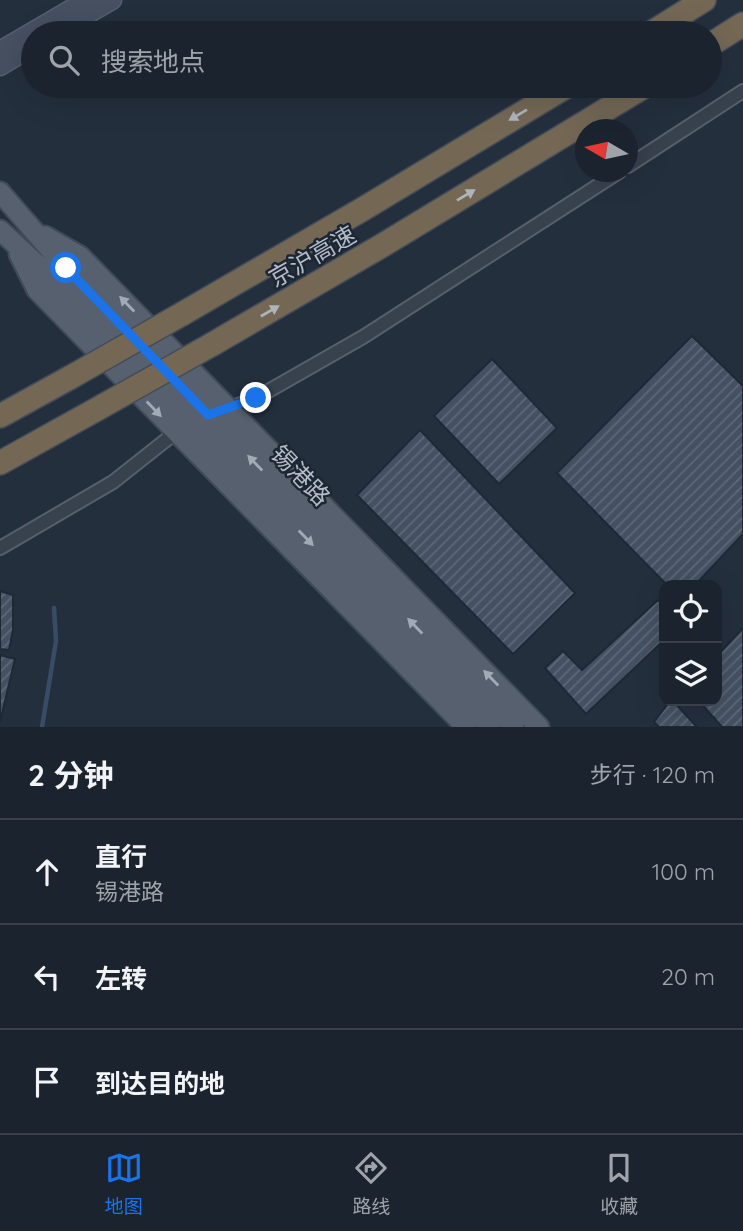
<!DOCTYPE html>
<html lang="zh">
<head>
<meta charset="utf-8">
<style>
  :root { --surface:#1b232e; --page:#242b36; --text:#f1f3f6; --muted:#a0a4aa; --line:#39404a; --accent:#1a73e8 }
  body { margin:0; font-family:Quicksand,"Noto Sans SC",sans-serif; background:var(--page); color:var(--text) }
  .controls { position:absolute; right:21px; bottom:21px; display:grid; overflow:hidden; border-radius:14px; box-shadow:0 7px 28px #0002 }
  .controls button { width:63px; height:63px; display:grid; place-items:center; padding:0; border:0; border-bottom:2px solid var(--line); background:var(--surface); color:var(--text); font:35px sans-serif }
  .compass { position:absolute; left:575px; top:119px; width:63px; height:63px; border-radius:50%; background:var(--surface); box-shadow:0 7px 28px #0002; rotate:279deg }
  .stop { position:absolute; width:21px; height:21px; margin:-16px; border:5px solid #1a73e8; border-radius:50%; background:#fff }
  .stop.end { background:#1a73e8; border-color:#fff; box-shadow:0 2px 7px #0008 }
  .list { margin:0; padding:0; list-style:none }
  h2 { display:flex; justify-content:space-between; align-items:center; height:91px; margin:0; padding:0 28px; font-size:30px }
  h2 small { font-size:23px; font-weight:400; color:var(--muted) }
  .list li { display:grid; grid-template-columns:46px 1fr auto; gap:21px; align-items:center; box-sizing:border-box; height:105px; padding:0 28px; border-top:2px solid var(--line) }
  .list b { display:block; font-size:26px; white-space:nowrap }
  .list p { margin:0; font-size:23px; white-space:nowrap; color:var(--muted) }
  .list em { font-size:23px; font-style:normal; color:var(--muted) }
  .icon { flex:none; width:38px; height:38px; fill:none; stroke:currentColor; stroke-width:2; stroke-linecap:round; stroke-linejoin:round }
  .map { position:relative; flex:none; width:743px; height:727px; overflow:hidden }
  .search { position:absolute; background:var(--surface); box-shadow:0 7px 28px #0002; left:21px; right:21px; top:21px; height:77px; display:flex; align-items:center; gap:18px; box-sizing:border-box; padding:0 24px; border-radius:38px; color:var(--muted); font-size:26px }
  .sheet { height:406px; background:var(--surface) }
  nav { display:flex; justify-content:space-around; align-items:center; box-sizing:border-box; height:98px; border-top:2px solid var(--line); background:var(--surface); font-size:19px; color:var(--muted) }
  nav a { display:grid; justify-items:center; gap:4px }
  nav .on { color:var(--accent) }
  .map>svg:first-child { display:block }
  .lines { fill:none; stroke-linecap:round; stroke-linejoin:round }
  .stream { stroke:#394c67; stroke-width:4.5 }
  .building { fill:url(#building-hatch); stroke:#1f2835; stroke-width:2 }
  .street-casing { stroke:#565f6c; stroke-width:16 }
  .secondary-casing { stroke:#565f6c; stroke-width:21 }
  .primary-casing { stroke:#414a57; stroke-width:23 }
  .highway-casing { stroke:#434c59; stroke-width:26 }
  .street { stroke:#38414e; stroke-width:12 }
  .secondary { stroke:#465061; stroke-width:18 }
  .primary { stroke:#56606e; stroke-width:19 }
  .highway { stroke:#746855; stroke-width:23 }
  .highway-bridge-casing { stroke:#434c59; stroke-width:26; stroke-linecap:butt }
  .highway-bridge { stroke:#746855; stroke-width:23 }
  .oneway { fill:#aeb4bd }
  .oneway2 { fill:#a1aab7 }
  .route { stroke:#1a73e8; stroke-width:9 }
  .labels { text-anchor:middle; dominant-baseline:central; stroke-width:5; stroke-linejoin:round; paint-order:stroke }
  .street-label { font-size:24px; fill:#b4bcc9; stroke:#1d2633 }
</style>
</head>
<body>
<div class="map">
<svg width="743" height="727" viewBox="0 0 743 727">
  <defs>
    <pattern id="building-hatch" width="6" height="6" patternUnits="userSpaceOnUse" patternTransform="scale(1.75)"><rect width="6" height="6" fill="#455162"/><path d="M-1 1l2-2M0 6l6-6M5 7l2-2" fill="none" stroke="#5d6877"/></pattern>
  </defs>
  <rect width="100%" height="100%" fill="#242f3e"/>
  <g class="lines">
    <path class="stream" d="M42,727L56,641L54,608"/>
  </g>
  <path class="building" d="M692,336L743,386V534L695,585H667L557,473Z
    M492,359L557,428L499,484L434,416Z
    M420,430L575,593L513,654L357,495Z
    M0,591L13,595V630L9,650L0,649Z
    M658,600L664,607V640L586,714L545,668L563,651L582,670Z
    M743,628V727H722L699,701H717V656Z
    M0,655L15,659L0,722Z
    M670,701H673L697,727H659L654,722Z"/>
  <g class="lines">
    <defs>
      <path id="street" d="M628,166L743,91
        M226,410L256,398L363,337L619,172
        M0,548L113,482L180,429"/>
      <path id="secondary" d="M55,33L112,0
        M0,51L87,0
        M0,66L33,46"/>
      <path id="primary" d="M0,192L66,268L514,727
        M0,230L52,278L490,727
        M45,236L80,256L539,727
        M19,254L37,290L466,727"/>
      <path id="highway" d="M651,33L704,0
        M710,45L743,24
        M182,314L363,209L567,86
        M211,345L383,245L645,86
        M0,416L71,377
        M0,463L99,408"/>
    </defs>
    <use href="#street" class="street-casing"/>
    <use href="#secondary" class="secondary-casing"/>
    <use href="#primary" class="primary-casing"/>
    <use href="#highway" class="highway-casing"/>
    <use href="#street" class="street"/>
    <use href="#secondary" class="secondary"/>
    <use href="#primary" class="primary"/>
    <use href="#highway" class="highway"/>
    <defs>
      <path id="highway-bridge" d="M71,377L182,314
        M99,408L211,345"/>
    </defs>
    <use href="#highway-bridge" class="highway-bridge-casing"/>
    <use href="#highway-bridge" class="highway-bridge"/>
  </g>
  <defs><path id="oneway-solid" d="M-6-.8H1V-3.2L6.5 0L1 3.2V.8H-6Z" transform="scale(1.75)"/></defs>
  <g class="oneway">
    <use href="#oneway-solid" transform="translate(518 115) rotate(149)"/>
    <use href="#oneway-solid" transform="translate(466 195) rotate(-31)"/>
    <use href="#oneway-solid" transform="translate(270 311) rotate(-30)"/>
  </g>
  <g class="oneway2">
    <use href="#oneway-solid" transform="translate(127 304) rotate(-134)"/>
    <use href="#oneway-solid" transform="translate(154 409) rotate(46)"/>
    <use href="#oneway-solid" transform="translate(255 463) rotate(-134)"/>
    <use href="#oneway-solid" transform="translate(306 538) rotate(46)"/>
    <use href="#oneway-solid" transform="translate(415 626) rotate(-134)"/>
    <use href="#oneway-solid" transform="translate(491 678) rotate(-134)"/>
  </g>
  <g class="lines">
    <path class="route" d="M66,268L208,415L256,398"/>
  </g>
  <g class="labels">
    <g class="street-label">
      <text transform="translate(312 256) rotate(-30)">京沪高速</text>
      <text transform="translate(301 475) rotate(46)">锡港路</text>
    </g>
  </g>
</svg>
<div class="controls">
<button><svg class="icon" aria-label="locate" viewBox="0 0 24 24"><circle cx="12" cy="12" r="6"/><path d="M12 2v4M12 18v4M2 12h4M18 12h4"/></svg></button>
<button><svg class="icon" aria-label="layers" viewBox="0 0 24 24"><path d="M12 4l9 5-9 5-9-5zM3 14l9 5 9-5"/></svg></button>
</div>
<svg class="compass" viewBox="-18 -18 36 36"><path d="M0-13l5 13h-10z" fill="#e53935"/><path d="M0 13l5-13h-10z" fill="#a0a4aa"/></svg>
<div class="stop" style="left:66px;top:268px"></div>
<div class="stop end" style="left:256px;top:398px"></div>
<div class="search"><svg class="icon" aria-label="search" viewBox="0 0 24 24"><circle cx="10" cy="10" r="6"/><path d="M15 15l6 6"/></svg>搜索地点</div>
</div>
<section class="sheet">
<h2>2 分钟<small>步行 · 120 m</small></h2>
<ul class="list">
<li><svg class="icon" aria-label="ahead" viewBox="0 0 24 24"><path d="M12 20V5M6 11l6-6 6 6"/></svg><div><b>直行</b><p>锡港路</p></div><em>100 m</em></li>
<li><svg class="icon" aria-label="left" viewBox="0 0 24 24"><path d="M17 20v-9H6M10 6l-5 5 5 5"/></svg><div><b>左转</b></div><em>20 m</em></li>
<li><svg class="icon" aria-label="arrive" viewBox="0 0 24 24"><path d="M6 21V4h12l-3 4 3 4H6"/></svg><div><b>到达目的地</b></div></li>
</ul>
</section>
<nav>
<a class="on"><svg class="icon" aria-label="map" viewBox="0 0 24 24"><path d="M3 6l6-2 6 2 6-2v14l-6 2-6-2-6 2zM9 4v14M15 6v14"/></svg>地图</a>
<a><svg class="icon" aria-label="directions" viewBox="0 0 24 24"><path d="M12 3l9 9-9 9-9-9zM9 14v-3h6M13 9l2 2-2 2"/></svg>路线</a>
<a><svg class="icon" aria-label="saved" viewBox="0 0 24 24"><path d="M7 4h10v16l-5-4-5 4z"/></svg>收藏</a>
</nav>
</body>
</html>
